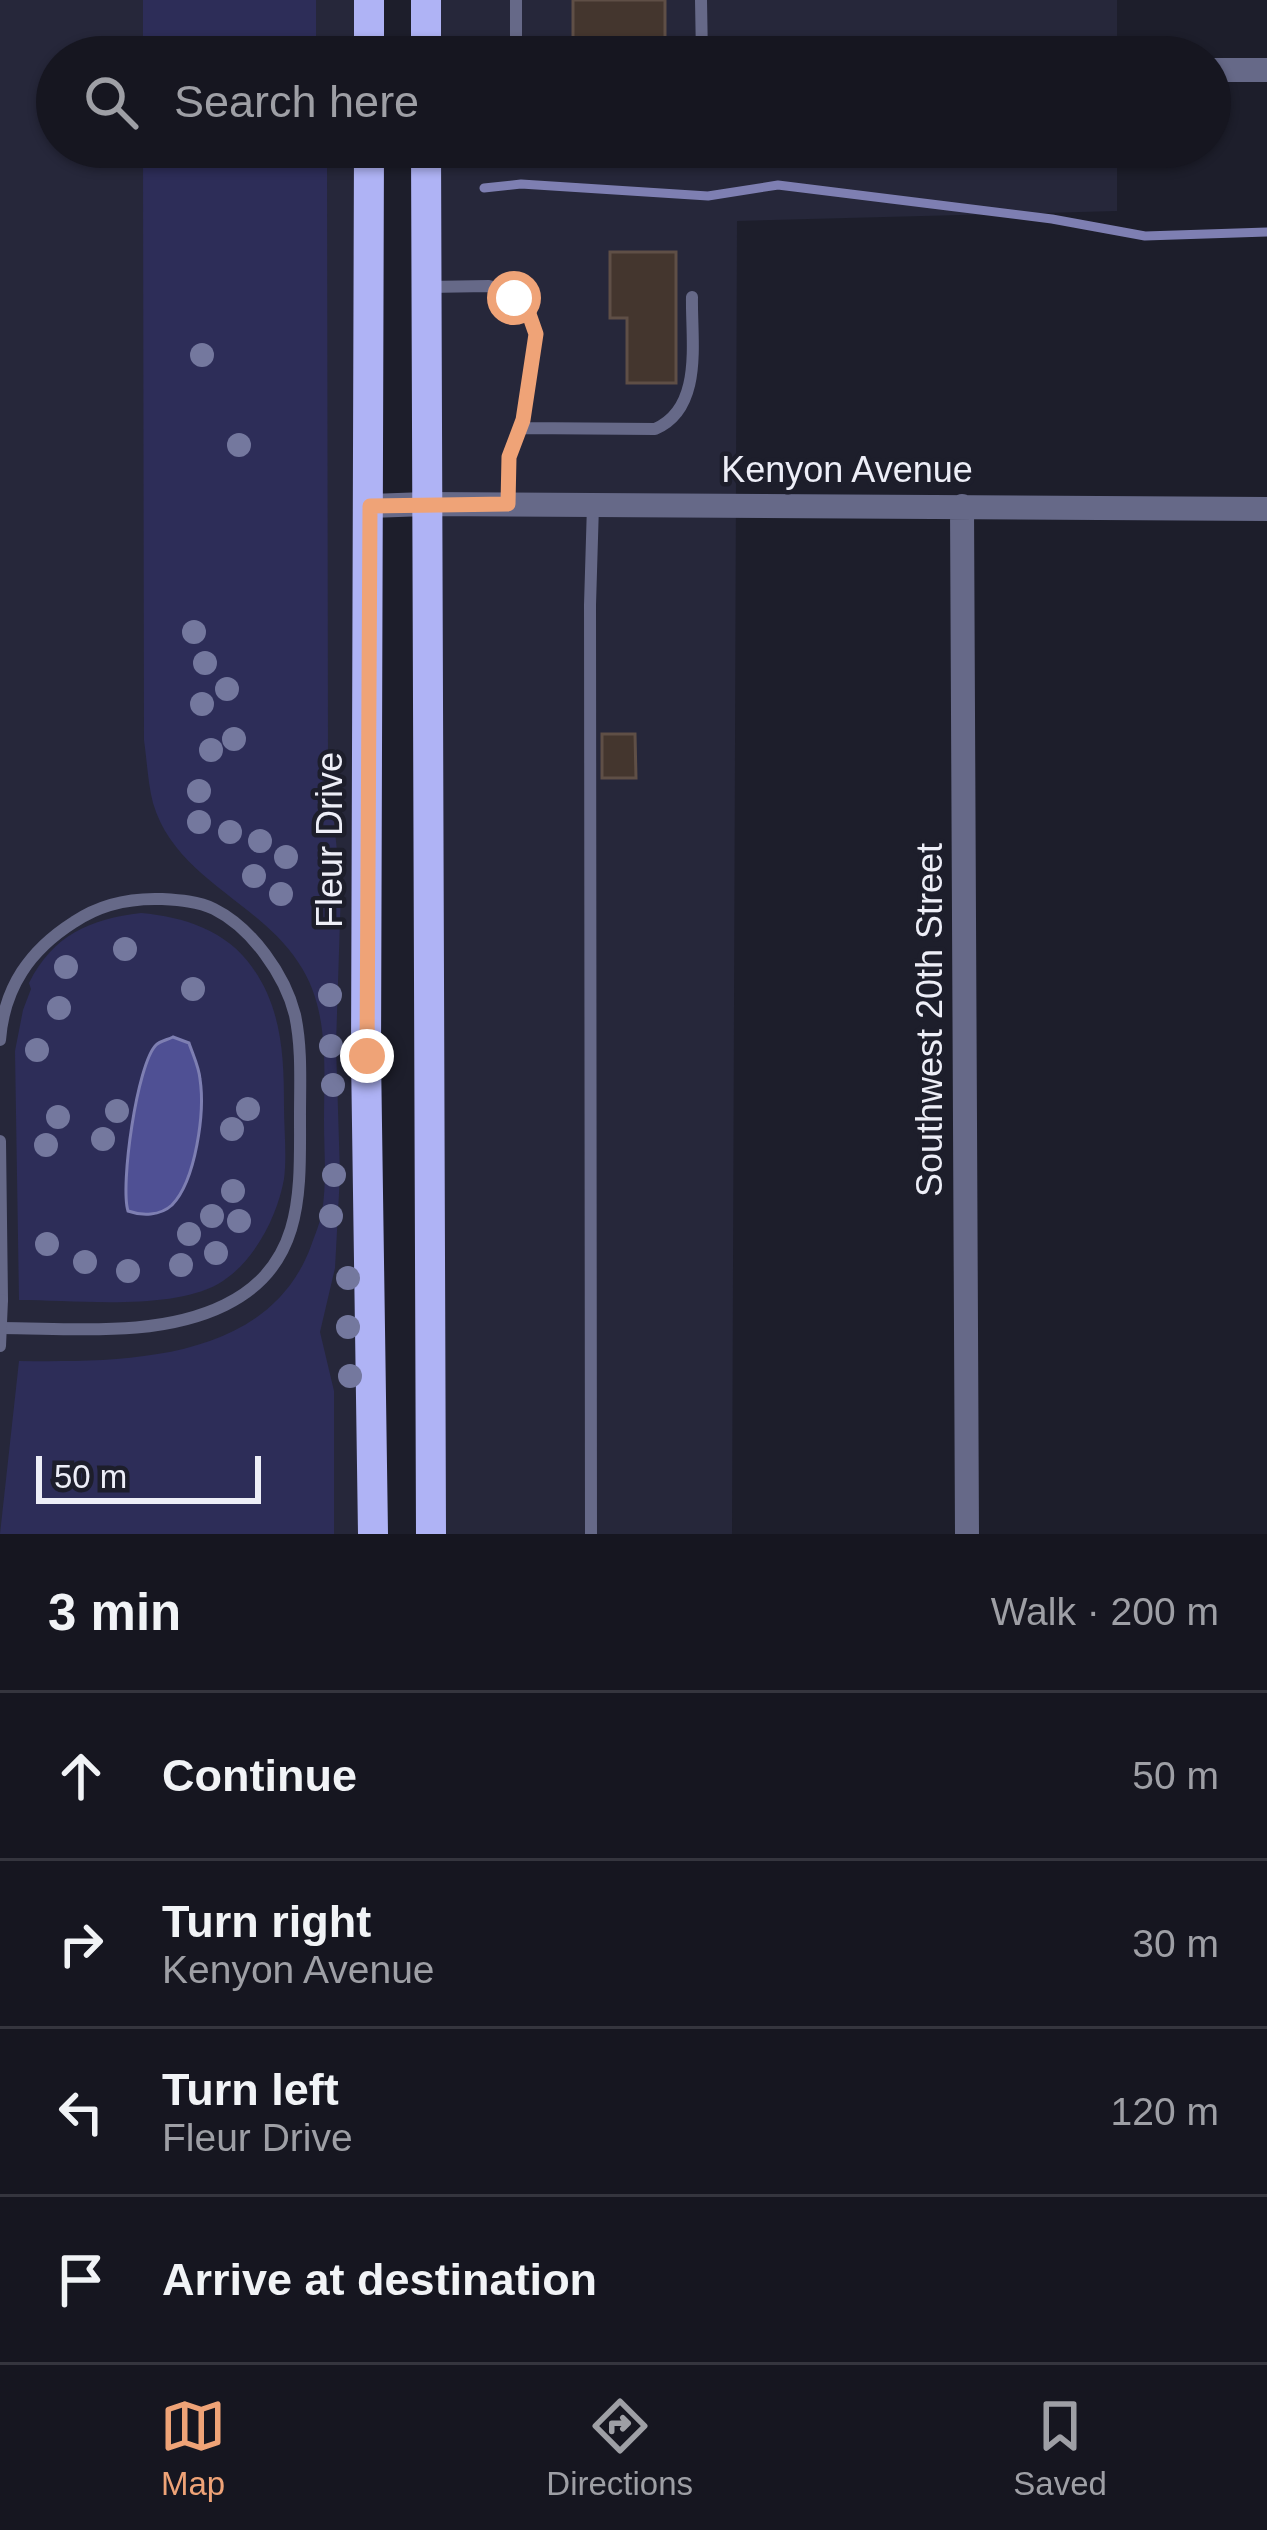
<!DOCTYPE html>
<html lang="en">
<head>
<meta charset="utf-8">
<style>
  :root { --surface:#161620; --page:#1f1f29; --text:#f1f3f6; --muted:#9e9fa5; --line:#35353e; --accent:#efa377 }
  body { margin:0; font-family:Arial,sans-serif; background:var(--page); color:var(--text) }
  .scale { position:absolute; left:36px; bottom:30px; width:225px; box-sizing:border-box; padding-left:12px; border:6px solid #edeef7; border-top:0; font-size:33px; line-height:42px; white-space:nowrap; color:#edeef7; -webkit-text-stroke:9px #1d1e2b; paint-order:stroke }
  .stop { position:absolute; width:36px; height:36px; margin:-27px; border:9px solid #efa377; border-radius:50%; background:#fff }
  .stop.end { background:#efa377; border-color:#fff; box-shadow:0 3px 12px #0008 }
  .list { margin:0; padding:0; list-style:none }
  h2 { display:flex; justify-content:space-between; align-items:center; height:156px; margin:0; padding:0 48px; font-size:51px }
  h2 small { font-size:39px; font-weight:400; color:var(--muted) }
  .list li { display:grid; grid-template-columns:78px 1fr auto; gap:36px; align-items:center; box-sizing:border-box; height:168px; padding:0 48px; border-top:3px solid var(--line) }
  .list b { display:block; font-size:45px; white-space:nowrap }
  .list p { margin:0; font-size:39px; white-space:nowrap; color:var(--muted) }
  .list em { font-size:39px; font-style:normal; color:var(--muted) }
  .icon { flex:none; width:66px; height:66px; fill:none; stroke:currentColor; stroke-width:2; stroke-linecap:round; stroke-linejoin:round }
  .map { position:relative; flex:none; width:1267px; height:1534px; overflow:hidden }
  .search { position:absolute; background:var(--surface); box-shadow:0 3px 9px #0004; left:36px; right:36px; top:36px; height:132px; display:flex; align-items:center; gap:30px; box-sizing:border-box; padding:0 42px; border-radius:66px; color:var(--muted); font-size:45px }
  .sheet { height:828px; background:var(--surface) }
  nav { display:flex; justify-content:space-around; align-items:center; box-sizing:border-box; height:168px; border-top:3px solid var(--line); background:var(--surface); font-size:33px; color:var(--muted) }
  nav a { display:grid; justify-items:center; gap:6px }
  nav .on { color:var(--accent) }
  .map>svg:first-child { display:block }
  .built { fill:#26273a }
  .green { fill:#2d2d58 }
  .water { fill:#4f5094; stroke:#7e7fb2; stroke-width:3 }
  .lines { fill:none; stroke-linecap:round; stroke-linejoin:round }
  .stream { stroke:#7e7fb2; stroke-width:9 }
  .building { fill:#44362e; stroke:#5f4f46; stroke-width:3 }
  .lane { stroke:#666988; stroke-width:12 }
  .street { stroke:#666988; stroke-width:24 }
  .primary { stroke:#afb3f5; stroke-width:30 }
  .lane-bridge { stroke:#666988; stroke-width:12 }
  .tree { fill:#74789e }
  .route { stroke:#efa377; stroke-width:15 }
  .labels { text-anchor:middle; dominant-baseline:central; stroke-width:9; stroke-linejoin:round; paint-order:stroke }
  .street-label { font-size:36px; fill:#edeef7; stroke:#1d1e2b }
</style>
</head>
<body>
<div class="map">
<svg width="1267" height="1534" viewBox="0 0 1267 1534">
  <rect width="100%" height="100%" fill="#1d1e2b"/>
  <path class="built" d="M0,0H369V57H57V147H369L373,1534H0Z
    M426,0H1117V57H426Z
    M426,147H1117V211L737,221L732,1534H431Z"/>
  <path class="green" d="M143,0H316V57H143Z
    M143,147H327L328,765L341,889L336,1045L340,1175L335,1268L320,1332L334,1391V1534H0L19,1361C123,1362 268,1363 311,1246C315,1235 320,1223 322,1212C327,1182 324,1151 324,1121C324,1068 330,1008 298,962C258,901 175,878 153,803C148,784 147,761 144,740Z
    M141,913C184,917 226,930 252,967C282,1009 284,1056 284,1106C284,1130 287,1156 284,1179C277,1218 253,1264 218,1284C170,1311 74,1300 19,1300L15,1051L23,1010L31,989L29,983C53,935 90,919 141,913Z"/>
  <path class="water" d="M173,1037L189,1043C193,1055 199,1067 200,1079C205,1112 196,1180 172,1205C160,1216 142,1216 128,1211C120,1186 137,1064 156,1045C160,1041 167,1040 173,1037Z"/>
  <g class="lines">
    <path class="stream" d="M484,188L521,184L708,196L778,185L1052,219L1145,236L1267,232"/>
  </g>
  <path class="building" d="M573,0H665V57H537V45L573,44Z
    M610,252H676V383H627V318H610Z
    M602,734H635L636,778H602Z"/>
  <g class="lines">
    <path class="lane" d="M516,0V57
      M701,0L702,57
      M427,287L489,286L502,289L529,313L536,334L523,420L509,457L508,504
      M519,428L655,429C704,408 691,340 692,297
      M0,1040C4,987 30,950 74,922C99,905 130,898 161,899C178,900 198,901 214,909C252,928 285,975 295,1015C302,1048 300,1082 300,1115C300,1191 305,1266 225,1305C158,1338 73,1328 0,1328
      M0,1141L2,1300
      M591,1534L590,605L593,505"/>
    <path class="street" d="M1210,70H1267
      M370,506L426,504L1267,509
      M962,506L967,1534"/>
    <path class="primary" d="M369,0V57
      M426,0V57
      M369,147L366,1056L373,1534
      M426,147L431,1534"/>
    <path class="lane-bridge" d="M0,1346L2,1300"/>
  </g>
  <g class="tree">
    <circle cx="202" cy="355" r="12"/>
    <circle cx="239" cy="445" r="12"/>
    <circle cx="194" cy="632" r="12"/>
    <circle cx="205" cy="663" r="12"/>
    <circle cx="227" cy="689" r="12"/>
    <circle cx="202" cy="704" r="12"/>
    <circle cx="234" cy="739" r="12"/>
    <circle cx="211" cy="750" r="12"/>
    <circle cx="199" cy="791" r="12"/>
    <circle cx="199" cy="822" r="12"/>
    <circle cx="230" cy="832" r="12"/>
    <circle cx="260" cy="841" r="12"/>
    <circle cx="286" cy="857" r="12"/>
    <circle cx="254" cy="876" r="12"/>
    <circle cx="281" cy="894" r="12"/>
    <circle cx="125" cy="949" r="12"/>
    <circle cx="66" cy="967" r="12"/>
    <circle cx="193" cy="989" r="12"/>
    <circle cx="330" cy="995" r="12"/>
    <circle cx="59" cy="1008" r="12"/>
    <circle cx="331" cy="1046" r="12"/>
    <circle cx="37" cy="1050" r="12"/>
    <circle cx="333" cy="1085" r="12"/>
    <circle cx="248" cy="1109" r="12"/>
    <circle cx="117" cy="1111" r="12"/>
    <circle cx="58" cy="1117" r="12"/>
    <circle cx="232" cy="1129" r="12"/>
    <circle cx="103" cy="1139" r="12"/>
    <circle cx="46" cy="1145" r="12"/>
    <circle cx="334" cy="1175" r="12"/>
    <circle cx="233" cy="1191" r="12"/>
    <circle cx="212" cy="1216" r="12"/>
    <circle cx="331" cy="1216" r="12"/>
    <circle cx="239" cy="1221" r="12"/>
    <circle cx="189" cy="1234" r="12"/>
    <circle cx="47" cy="1244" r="12"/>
    <circle cx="216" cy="1253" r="12"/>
    <circle cx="85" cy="1262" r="12"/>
    <circle cx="181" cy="1265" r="12"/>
    <circle cx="128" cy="1271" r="12"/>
    <circle cx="348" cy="1278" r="12"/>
    <circle cx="348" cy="1327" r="12"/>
    <circle cx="350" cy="1376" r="12"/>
  </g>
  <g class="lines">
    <path class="route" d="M367,1056L370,506L508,504L509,457L523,420L536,334L529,314L514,298"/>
  </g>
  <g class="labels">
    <g class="street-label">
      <text x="847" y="469">Kenyon Avenue</text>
      <text transform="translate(329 840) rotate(-90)">Fleur Drive</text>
      <text transform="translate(929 1020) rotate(-90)">Southwest 20th Street</text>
    </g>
  </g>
</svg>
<div class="scale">50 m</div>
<div class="stop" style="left:514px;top:298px"></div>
<div class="stop end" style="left:367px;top:1056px"></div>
<div class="search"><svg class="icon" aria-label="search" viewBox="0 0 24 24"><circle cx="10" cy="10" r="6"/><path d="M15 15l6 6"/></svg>Search here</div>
</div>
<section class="sheet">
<h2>3 min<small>Walk · 200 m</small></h2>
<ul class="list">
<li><svg class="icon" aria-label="ahead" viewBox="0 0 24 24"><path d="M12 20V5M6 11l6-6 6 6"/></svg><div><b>Continue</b></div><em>50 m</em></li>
<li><svg class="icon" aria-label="right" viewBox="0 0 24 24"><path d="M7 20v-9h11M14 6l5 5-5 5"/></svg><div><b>Turn right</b><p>Kenyon Avenue</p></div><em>30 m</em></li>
<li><svg class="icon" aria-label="left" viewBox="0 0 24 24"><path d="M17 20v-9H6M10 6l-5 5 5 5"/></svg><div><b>Turn left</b><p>Fleur Drive</p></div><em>120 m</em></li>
<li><svg class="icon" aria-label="arrive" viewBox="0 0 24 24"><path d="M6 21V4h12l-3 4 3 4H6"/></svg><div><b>Arrive at destination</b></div></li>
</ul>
</section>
<nav>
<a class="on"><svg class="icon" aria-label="map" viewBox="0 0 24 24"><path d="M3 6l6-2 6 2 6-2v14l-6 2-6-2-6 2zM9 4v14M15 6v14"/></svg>Map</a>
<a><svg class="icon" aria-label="directions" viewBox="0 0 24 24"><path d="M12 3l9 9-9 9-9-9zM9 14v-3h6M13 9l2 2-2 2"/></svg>Directions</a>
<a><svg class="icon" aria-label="saved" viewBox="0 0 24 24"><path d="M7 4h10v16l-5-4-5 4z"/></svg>Saved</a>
</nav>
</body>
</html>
